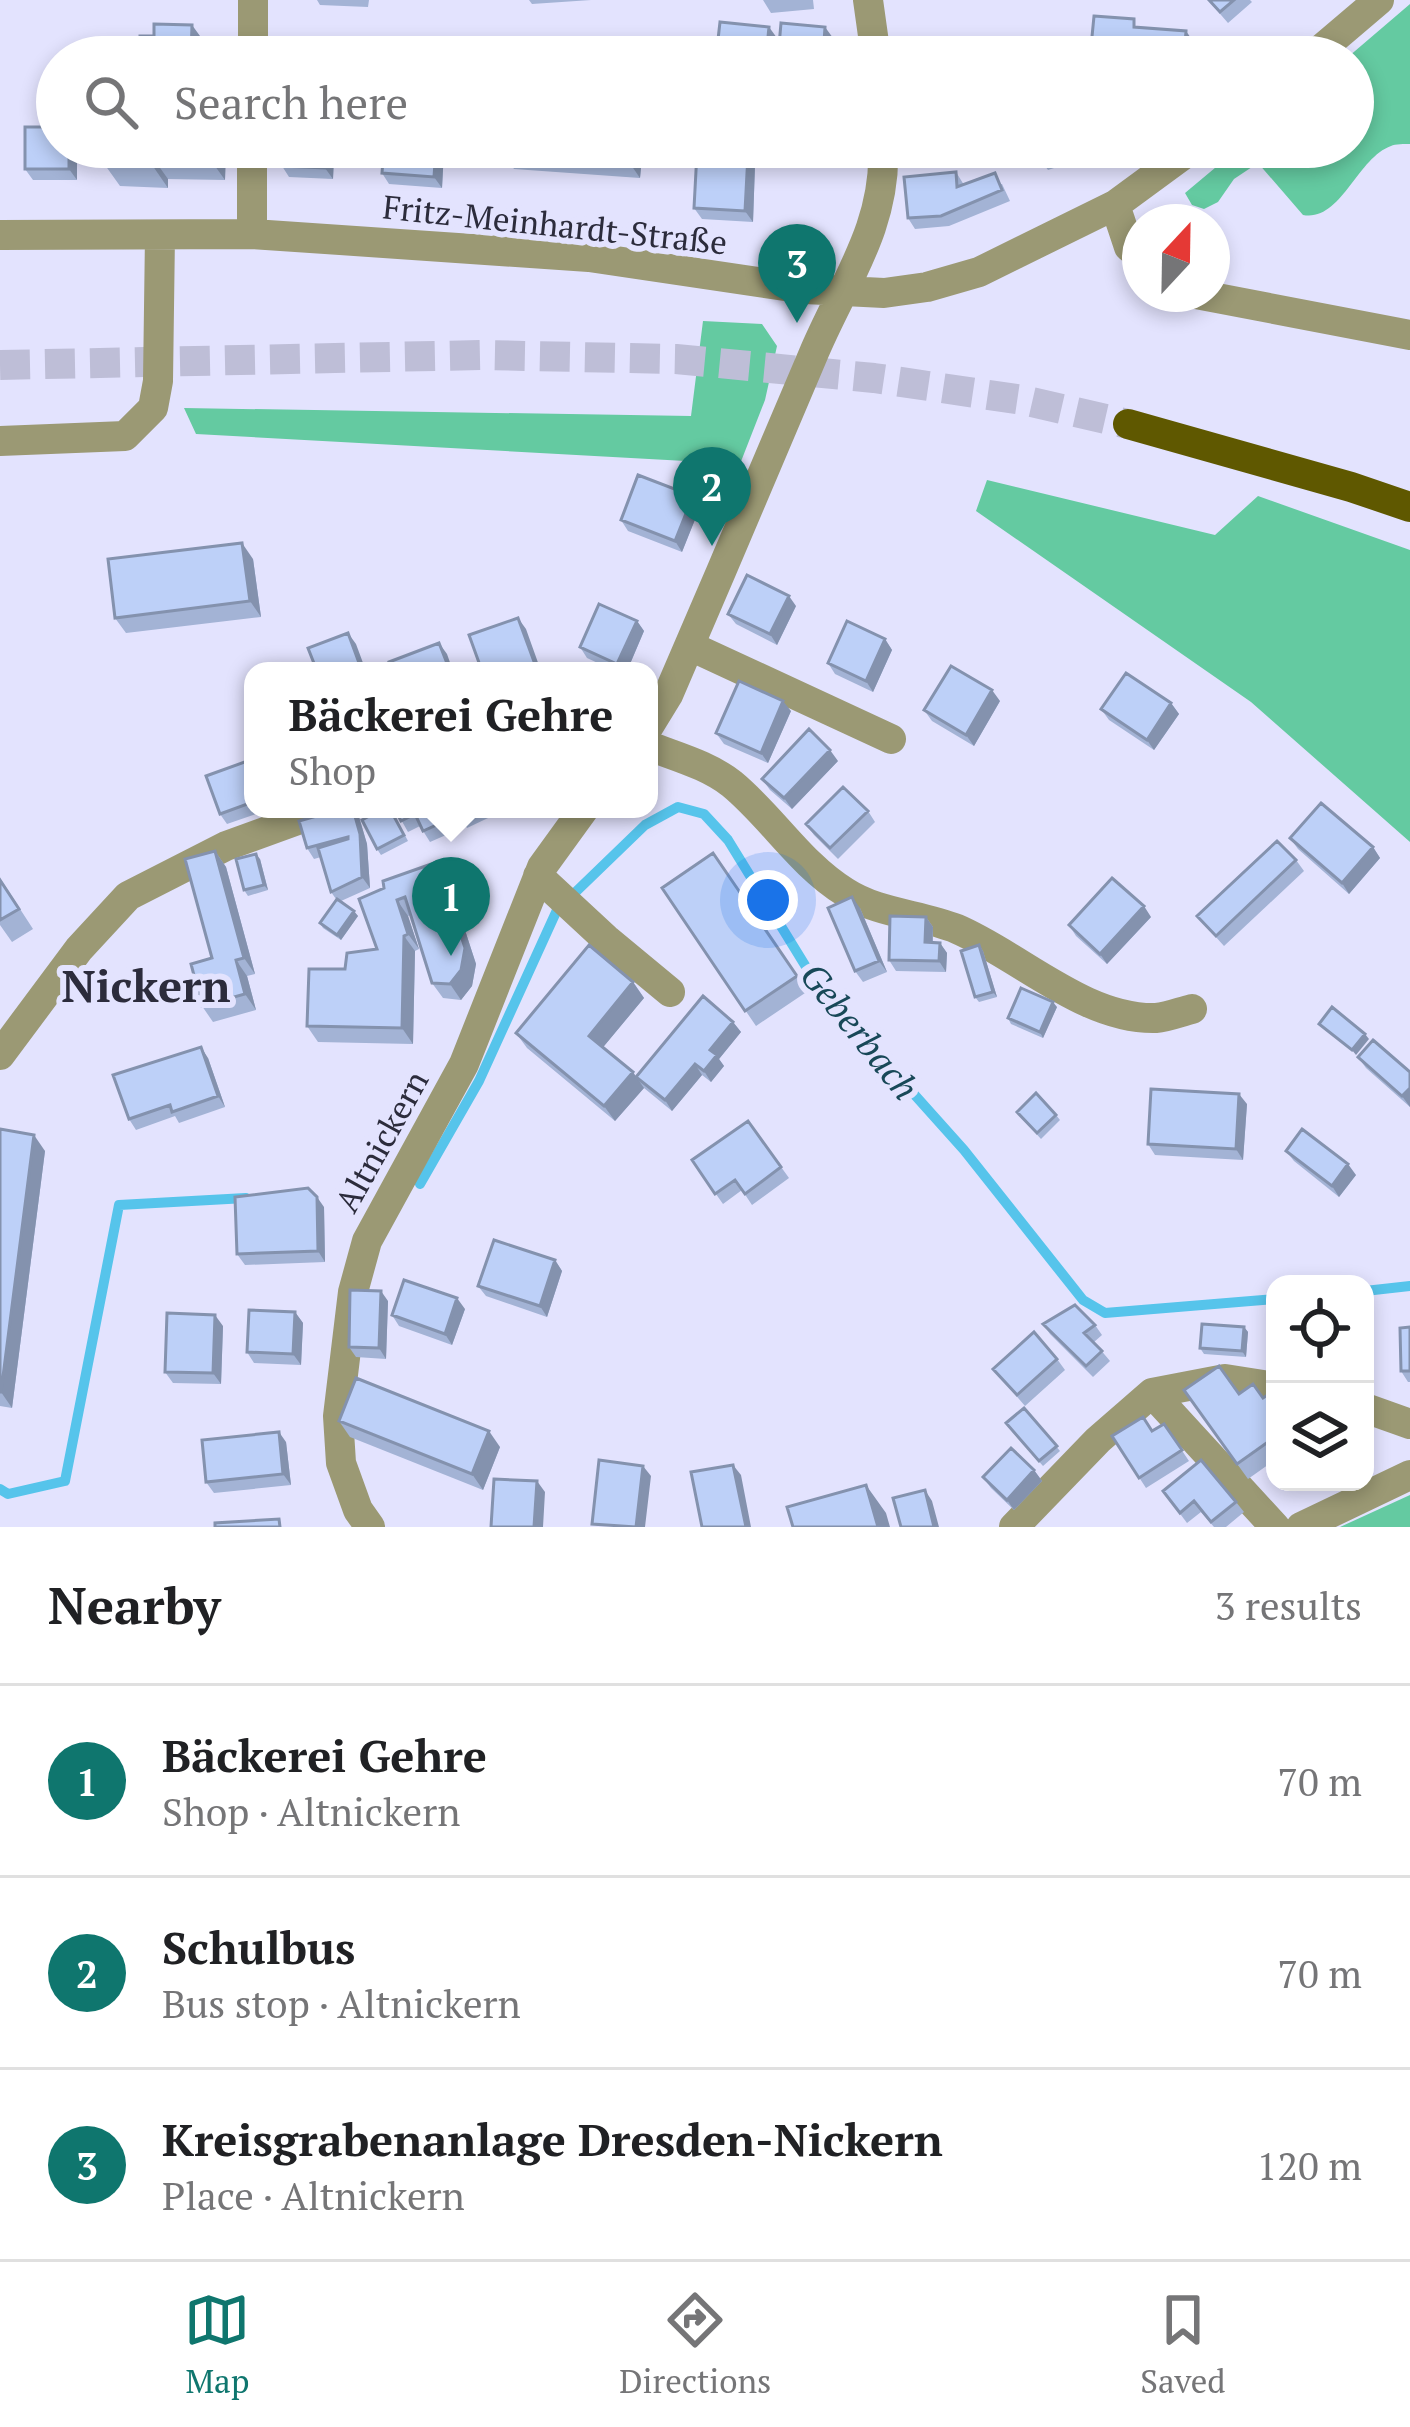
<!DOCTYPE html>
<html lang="en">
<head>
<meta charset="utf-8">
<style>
  :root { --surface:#fff; --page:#f6f6f6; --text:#202124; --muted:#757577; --line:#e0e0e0; --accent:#0f766e }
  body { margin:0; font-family:"PT Serif",serif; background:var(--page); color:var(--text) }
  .controls { position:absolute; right:36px; bottom:36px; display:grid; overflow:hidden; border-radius:24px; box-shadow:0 6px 18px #0003 }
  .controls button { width:108px; height:108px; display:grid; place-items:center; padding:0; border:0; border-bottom:3px solid var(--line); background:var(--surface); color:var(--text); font:60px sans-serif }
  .compass { position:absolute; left:1122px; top:204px; width:108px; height:108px; border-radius:50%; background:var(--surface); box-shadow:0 6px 18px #0003; rotate:22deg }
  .you { position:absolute; left:768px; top:900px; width:42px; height:42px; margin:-30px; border:9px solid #fff; border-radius:50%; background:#1a73e8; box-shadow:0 0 0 18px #1a73e833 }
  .badge { display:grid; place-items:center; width:78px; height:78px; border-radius:50%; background:var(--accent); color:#fff; font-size:39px; font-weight:700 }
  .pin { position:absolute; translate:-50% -99px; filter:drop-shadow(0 3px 6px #0008) }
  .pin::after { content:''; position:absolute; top:63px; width:42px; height:36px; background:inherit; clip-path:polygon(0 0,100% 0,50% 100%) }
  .popup { position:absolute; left:244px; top:662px; width:414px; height:156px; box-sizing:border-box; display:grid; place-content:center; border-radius:24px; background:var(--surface); filter:drop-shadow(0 3px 9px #0005); font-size:39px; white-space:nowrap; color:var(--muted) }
  .popup b { font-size:45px; color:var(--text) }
  .popup::after { content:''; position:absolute; left:50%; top:100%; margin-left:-24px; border:24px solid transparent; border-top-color:var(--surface) }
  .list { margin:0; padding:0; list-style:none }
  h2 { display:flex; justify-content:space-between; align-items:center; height:156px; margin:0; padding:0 48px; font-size:51px }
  h2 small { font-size:39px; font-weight:400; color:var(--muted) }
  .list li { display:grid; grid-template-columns:78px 1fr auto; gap:36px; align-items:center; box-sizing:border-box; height:192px; padding:0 48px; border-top:3px solid var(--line) }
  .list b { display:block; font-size:45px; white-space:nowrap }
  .list p { margin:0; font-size:39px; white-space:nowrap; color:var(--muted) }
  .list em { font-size:39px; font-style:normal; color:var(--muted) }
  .icon { flex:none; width:66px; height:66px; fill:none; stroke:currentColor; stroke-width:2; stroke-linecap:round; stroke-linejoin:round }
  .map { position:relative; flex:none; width:1410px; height:1527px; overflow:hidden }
  .search { position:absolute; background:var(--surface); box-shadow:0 6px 18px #0003; left:36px; right:36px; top:36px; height:132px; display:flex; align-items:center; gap:30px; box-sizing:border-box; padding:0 42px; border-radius:66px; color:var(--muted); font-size:45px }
  .sheet { height:732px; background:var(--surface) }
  nav { display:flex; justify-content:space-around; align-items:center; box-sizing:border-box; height:168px; border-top:3px solid var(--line); background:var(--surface); font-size:33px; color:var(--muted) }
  nav a { display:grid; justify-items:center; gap:6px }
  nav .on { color:var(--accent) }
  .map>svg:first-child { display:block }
  .green { fill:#64caa1 }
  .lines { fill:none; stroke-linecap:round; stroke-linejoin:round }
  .stream { stroke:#56c4eb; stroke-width:10 }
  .major-tunnel { stroke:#bebed7; stroke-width:30; stroke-dasharray:30 15; stroke-linecap:butt }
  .minor { stroke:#9b9974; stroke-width:30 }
  .major { stroke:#5f5800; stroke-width:30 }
  .wall { fill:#a3b3d5 }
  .shaded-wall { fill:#8492ae }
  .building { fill:#bdd0f8; stroke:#8492ae; stroke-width:3 }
  .labels { text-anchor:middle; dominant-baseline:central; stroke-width:12; stroke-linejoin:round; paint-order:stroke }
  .street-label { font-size:33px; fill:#2c2c3c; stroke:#e3e3fe }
  .water-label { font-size:36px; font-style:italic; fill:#184858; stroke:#e3e3fe }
  .district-label { font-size:45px; font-weight:bold; fill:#2c2c3c; stroke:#e3e3fe }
</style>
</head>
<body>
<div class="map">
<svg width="1410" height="1527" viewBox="0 0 1410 1527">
  <rect width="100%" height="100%" fill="#e3e3fe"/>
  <path class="green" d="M1410,4V144C1405,144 1395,144 1391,146C1357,158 1341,222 1303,215L1258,163L1234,179L1218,202L1204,209L1192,205L1185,193L1240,147H1353V57H1348Z
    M703,321L762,324L777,346L765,400L740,464L196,434L184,408L691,416Z
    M987,480L1215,535L1258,496L1410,550V842L1251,702L976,511Z
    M1410,1495V1527H1340Z"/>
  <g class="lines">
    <path class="stream" d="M420,1184L479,1081L557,910L645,825L678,807L704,814L728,840L819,988L964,1150L1083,1300L1105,1313L1275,1299
      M1365,1291L1410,1286
      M0,1489L8,1494L65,1481L119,1205L246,1198"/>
    <path class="major-tunnel" d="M0,365L481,355L676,359L874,378L1023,400L1128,424"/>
    <path class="minor" d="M868,0L876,57
      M253,57V0
      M1312,57L1379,0
      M252,147V234
      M1115,205L1129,247L1140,256
      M0,235L252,234L589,257L805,289L884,293L927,287L979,272L1115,205L1194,147
      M1196,294L1410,335
      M0,441L125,436L153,408L158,381L160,235
      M690,646L891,739
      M649,726L668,695C717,582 765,468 813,355C842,285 887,227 883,147
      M649,746C677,757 708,765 732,784C772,817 800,864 845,892C879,914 920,914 957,929C1020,956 1085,1020 1156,1018C1168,1017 1180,1012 1192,1009
      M538,876L606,939L670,992
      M0,1055L79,949L128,896L226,846L328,809
      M1152,1393L1275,1527
      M1365,1408L1410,1424
      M370,1527L358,1510L341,1463L338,1416L353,1292L367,1241L464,1064L542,867L584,809
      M1014,1527L1098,1440L1152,1393L1225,1379L1275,1387
      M1301,1527L1410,1475"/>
    <path class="major" d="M1128,424L1351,487L1410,507"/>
  </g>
  <path class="wall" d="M317,0H369L368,7L320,5Z
    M529,0H591L532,4Z
    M763,0H813L814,9L771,13Z
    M1208,0H1250L1252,2L1228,23Z
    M57,127L77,180H33L25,169Z
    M100,147H226L225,180L168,179V188L120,186L100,158Z
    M282,147H344V156H334L333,179L289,177L282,166Z
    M503,147H643L640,178L514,169L503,153Z
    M769,147H811L810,164L777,161L769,151Z
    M1037,147H1074L1078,160L1048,170L1040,159Z
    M444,150L442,188L389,184L382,173Z
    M748,154L755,165L753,222L702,219L694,208Z
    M956,172L964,185L1002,184L1010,201L949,226L915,229L908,218Z
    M700,507L682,552L628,531L621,520Z
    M253,559L261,617L126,633L115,618Z
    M796,606L777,645L736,624L728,614Z
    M637,621L644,631L627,671H615L587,658L580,647Z
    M885,639L892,650L873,692L835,674L828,663Z
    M1000,701L974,746L932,721L924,710Z
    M1171,703L1179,714L1154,750L1109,720L1101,709Z
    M791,711L768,763L724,744L716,733Z
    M253,759V809H270L227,824L220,814Z
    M838,761L792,809L770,790L762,779Z
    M391,809L408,841L381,855L377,849Z
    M395,809H453L462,828L430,842L420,826L408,832Z
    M456,809H507L467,828Z
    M868,811L875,822L838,859L814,835L806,824Z
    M359,817L367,844L370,888L341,901L358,916L341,940L323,928L320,923L336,899L331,892L321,857L314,859L307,848Z
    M1290,838L1373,847L1380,858L1349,894L1298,849Z
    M215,851L226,867L255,974L247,976L256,1010L213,1022L202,1006L212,958Z
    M713,853L808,991L756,1026L662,888Z
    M260,859L268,890L248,896L244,890Z
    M1296,860L1304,871L1224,946L1197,916Z
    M437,862L448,878L476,964L472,986L461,1000L443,998L432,983L411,915L408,916L419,949L415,951L413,1044L318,1042L307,1026L345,969L377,949L384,888Z
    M0,878L33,929L12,942L0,925Z
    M860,908L887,972L863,982L855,971Z
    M926,917L933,927V943H940L947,953L946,972L896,971L889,960Z
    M1151,917L1107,964L1076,936L1069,925Z
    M979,945L983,951L997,997L979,1002L975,997Z
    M633,982L644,998L603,1047L636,1077L733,1022L741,1032L719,1059L724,1066L711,1082L702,1075L672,1111L644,1088L615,1121L527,1048L516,1033Z
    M1057,1007L1043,1038L1011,1024L1008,1018Z
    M1358,1057L1410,1072V1107L1366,1068Z
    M208,1058L225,1107L179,1123L175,1116L136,1130L129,1119Z
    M1247,1104L1243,1160L1155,1155L1148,1144Z
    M1056,1115L1060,1120L1041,1139L1021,1117Z
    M748,1121L789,1178L752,1205L742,1190L723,1204L692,1160Z
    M0,1129L45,1151L12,1408L0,1406Z
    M1286,1151L1356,1175L1339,1197L1294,1161Z
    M324,1207L325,1262L245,1265L237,1254Z
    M555,1260L562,1271L547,1317L486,1296L478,1286Z
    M388,1301L386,1359L356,1357L349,1347Z
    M465,1309L452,1345L399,1326L392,1315Z
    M295,1312L303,1323L301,1365L254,1363L247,1352Z
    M1043,1324L1095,1325L1102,1335L1094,1342L1110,1361L1093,1377L1050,1334Z
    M223,1326L221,1384L173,1383L165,1372Z
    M1244,1327L1248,1332L1246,1357L1204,1354L1200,1348Z
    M1410,1327V1382H1408L1401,1371Z
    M1057,1359L1065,1370L1025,1406L993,1369Z
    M1184,1390L1239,1394L1263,1398L1275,1390V1460L1248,1479Z
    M1024,1408L1060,1451L1043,1466L1010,1429Z
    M339,1421L500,1447L483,1490L350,1437Z
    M1164,1424L1189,1461L1146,1488L1112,1436L1152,1431Z
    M286,1442L291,1485L214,1493L206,1482Z
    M1034,1470L1042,1481L1014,1510L991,1488L983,1477Z
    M1163,1491L1236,1502L1244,1512L1226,1527H1214L1201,1512L1187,1523Z"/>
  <path class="shaded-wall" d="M192,25L200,36L199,57H191Z
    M769,27L777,38L774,57H766Z
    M825,27L833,38L831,57H823Z
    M1186,31L1193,41L1192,57H1184Z
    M69,147H77V180L69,169Z
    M205,147H226L225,180L205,152Z
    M326,147L334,156L333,179L325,168Z
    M436,147H442L444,150L442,188L434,177Z
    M630,147H643L640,178L629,162Z
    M803,147H811L810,164L802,153Z
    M148,151L168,179V188L148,159Z
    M748,154L755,165L753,222L745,211Z
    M693,496L700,507L682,552L675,541Z
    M242,543L253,559L261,617L250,601Z
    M789,596L796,606L777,645L770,634Z
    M518,618L526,629L541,671L536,667Z
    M637,621L644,631L627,671H622L617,664Z
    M348,633L356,644L366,671H362Z
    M885,639L892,650L873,692L866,681Z
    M439,643L447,654L453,671H450Z
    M992,690L1000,701L974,746L966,735Z
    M783,701L791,711L768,763L761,753Z
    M1171,703L1179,714L1154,750L1147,740Z
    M830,750L838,761L792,809L784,798Z
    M353,809L359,817L367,844L370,888L362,877Z
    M1373,847L1380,858L1349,894L1342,883Z
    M215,851L226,867L255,974L244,958Z
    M256,854L260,859L268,890L264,885Z
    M437,862L448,878L476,964L472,986L461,1000L450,984Z
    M852,897L860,908L887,972L879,961Z
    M397,900L408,916L419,949L408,934Z
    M1144,906L1151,917L1107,964L1100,954Z
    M354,911L358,916L341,940L337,935Z
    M926,917L933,927L932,953L925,942Z
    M404,936L415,951L413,1044L402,1028Z
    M940,943L947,953L946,972L939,961Z
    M979,945L983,951L997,997L993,992Z
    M236,960L247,976L256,1010L245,994Z
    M633,982L644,998L600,1051L589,1036Z
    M1053,1002L1057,1007L1043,1038L1040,1032Z
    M733,1022L741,1032L719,1059L724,1066L711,1082L704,1071L710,1050Z
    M1365,1034L1369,1039L1356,1055L1352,1050Z
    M201,1047L208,1058L225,1107L218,1096Z
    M695,1064L702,1075L672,1111L665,1100Z
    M633,1072L644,1088L615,1121L604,1106Z
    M1410,1088V1107L1402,1096Z
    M1239,1094L1247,1104L1243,1160L1236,1149Z
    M34,1135L45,1151L12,1408L1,1392Z
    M1348,1164L1356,1175L1339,1197L1332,1186Z
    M317,1197L324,1207L325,1262L318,1251Z
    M555,1260L562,1271L547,1317L540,1306Z
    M381,1291L388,1301L386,1359L379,1348Z
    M457,1298L465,1309L452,1345L445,1334Z
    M295,1312L303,1323L301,1365L293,1354Z
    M215,1315L223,1326L221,1384L213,1373Z
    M1244,1327L1248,1332L1246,1357L1242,1351Z
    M489,1431L500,1447L483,1490L472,1474Z
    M279,1432L286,1442L291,1485L283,1474Z
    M733,1465L741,1475L751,1527H746Z
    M643,1466L651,1476L645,1527H636Z
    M1034,1470L1042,1481L1014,1510L1007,1500Z
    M537,1481L545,1492L543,1527H534Z
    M866,1485L886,1513L890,1527H878Z
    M925,1490L932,1501L939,1527H934Z"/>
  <path class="building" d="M1209,0H1234L1220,12Z
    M1094,16L1134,19V27L1186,31L1184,57H1090Z
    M720,22L769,27L766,57H716Z
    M781,23L825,27L823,57H778Z
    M154,24L192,25L191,57H140V36H154Z
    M25,127H57V147H69V169H25Z
    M100,147H205V152L148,151V159L100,158Z
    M282,147H326L325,168L282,166Z
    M384,147H436L434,177L382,173Z
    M503,147H630L629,162L503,153Z
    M769,147H803L802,153L769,151Z
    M1037,147H1070L1071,149L1040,159Z
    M697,152L748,154L745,211L694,208Z
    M956,172L957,187L995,173L1002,190L941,216L908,218L904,177Z
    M638,475L693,496L675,541L621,520Z
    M242,543L250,601L115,618L108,559Z
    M747,575L789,596L770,634L728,614Z
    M599,604L637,621L617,664L580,647Z
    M518,618L536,667L524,671H482L469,635Z
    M847,621L885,639L866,681L828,663Z
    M348,633L362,671H317L308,648Z
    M439,643L450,671H392L389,662Z
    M951,666L992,690L966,735L924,710Z
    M1126,673L1171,703L1147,740L1101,709Z
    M739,681L783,701L761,753L716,733Z
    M809,729L830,750L784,798L762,779Z
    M253,759V802L220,814L206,776Z
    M843,787L868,811L830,848L806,824Z
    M1321,803L1373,847L1342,883L1290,838Z
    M341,809H353L360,834L362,877L331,892L318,848L348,839V837L307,848L299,821Z
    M382,809H390L404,835L377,849L362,820Z
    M395,809H451L454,817L423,831L415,814L401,821Z
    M456,809H477L460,817Z
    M1277,841L1296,860L1216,936L1197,916Z
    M215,851L244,958L236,960L245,994L202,1006L191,964L212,958L185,859Z
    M713,853L797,976L745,1011L662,888Z
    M256,854L264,885L244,890L236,859Z
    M437,862L465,948L461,970L450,984L432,983L405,897L397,900L408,934L404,936L402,1028L307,1026L309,969H345L347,953L377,949L359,899L384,888L383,881Z
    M1112,878L1144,906L1100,954L1069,925Z
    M0,880L19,909L0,920Z
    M852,897L879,961L855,971L828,908Z
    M337,899L354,911L337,935L320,923Z
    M890,916L926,917L925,942L940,943L939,961L889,960Z
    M589,945L633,982L589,1036L633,1072L604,1106L516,1033Z
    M979,945L993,992L975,997L961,951Z
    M1021,988L1053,1002L1040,1032L1008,1018Z
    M703,996L733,1022L710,1050L717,1055L704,1071L695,1064L665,1100L636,1077Z
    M1332,1007L1365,1034L1352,1050L1319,1024Z
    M1373,1040L1410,1072V1088L1402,1096L1358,1057Z
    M201,1047L218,1096L172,1112L170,1105L129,1119L113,1075Z
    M1151,1089L1239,1094L1236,1149L1148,1144Z
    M1036,1093L1056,1115L1037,1133L1017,1112Z
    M748,1121L781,1167L745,1194L735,1180L715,1194L692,1160Z
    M0,1129L34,1135L1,1392H0Z
    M1302,1129L1348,1164L1332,1186L1286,1151Z
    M308,1188L317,1197L318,1251L237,1254L235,1197Z
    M494,1240L555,1260L540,1306L478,1286Z
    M404,1280L457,1298L445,1334L392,1315Z
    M350,1290L381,1291L379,1348L349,1347Z
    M1075,1305L1095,1325L1084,1333L1102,1351L1086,1366L1043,1324Z
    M249,1310L295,1312L293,1354L247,1352Z
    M167,1313L215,1315L213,1373L165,1372Z
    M1202,1324L1244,1327L1242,1351L1200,1348Z
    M1410,1327V1371H1401L1400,1328Z
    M1034,1332L1057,1359L1017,1395L993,1369Z
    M1219,1366L1239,1394L1253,1384L1263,1398L1275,1390V1437L1237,1464L1184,1390Z
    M356,1378L489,1431L472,1474L339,1421Z
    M1024,1408L1057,1446L1039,1461L1006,1423Z
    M1143,1417L1152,1431L1164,1424L1182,1450L1139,1478L1112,1436Z
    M279,1432L283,1474L206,1482L202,1440Z
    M1011,1448L1034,1470L1007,1500L983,1477Z
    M599,1460L643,1466L636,1527L592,1524Z
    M1201,1460L1236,1502L1211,1522L1194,1501L1180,1513L1163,1491Z
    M733,1465L746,1527H702L691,1472Z
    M494,1479L537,1481L534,1527H491Z
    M866,1485L878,1527H793L787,1507Z
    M925,1490L934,1527H901L893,1498Z
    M279,1519L280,1527H215V1523Z"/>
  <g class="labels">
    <g class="street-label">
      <text transform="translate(555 224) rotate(6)">Fritz-Meinhardt-Straße</text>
      <text transform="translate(381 1141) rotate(-61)">Altnickern</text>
    </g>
    <g class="water-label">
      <text transform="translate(860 1031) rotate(51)">Geberbach</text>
    </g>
    <g class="district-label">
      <text x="146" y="985">Nickern</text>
    </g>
  </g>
</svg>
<div class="controls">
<button><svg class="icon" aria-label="locate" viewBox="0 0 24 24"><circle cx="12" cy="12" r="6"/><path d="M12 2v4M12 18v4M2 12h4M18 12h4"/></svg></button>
<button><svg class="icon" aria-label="layers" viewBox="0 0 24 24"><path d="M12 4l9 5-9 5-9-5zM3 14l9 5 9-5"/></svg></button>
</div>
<svg class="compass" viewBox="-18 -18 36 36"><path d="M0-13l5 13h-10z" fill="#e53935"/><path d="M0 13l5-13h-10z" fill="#757577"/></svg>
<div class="you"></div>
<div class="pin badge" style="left:451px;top:956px">1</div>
<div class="popup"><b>Bäckerei Gehre</b>Shop</div>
<div class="pin badge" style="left:712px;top:546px">2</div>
<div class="pin badge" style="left:797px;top:323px">3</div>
<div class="search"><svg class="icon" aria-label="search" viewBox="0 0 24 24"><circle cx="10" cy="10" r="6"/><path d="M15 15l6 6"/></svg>Search here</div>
</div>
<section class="sheet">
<h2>Nearby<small>3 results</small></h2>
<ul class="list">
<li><span class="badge">1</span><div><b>Bäckerei Gehre</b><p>Shop · Altnickern</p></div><em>70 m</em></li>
<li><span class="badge">2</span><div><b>Schulbus</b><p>Bus stop · Altnickern</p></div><em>70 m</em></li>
<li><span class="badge">3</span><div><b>Kreisgrabenanlage Dresden-Nickern</b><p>Place · Altnickern</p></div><em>120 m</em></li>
</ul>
</section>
<nav>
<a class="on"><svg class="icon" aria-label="map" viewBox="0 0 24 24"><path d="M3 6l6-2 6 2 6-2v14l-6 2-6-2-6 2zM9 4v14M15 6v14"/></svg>Map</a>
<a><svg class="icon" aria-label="directions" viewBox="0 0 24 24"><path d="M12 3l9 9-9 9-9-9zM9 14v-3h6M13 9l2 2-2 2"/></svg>Directions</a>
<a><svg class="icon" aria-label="saved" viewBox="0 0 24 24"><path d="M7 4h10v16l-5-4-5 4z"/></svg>Saved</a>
</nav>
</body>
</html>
